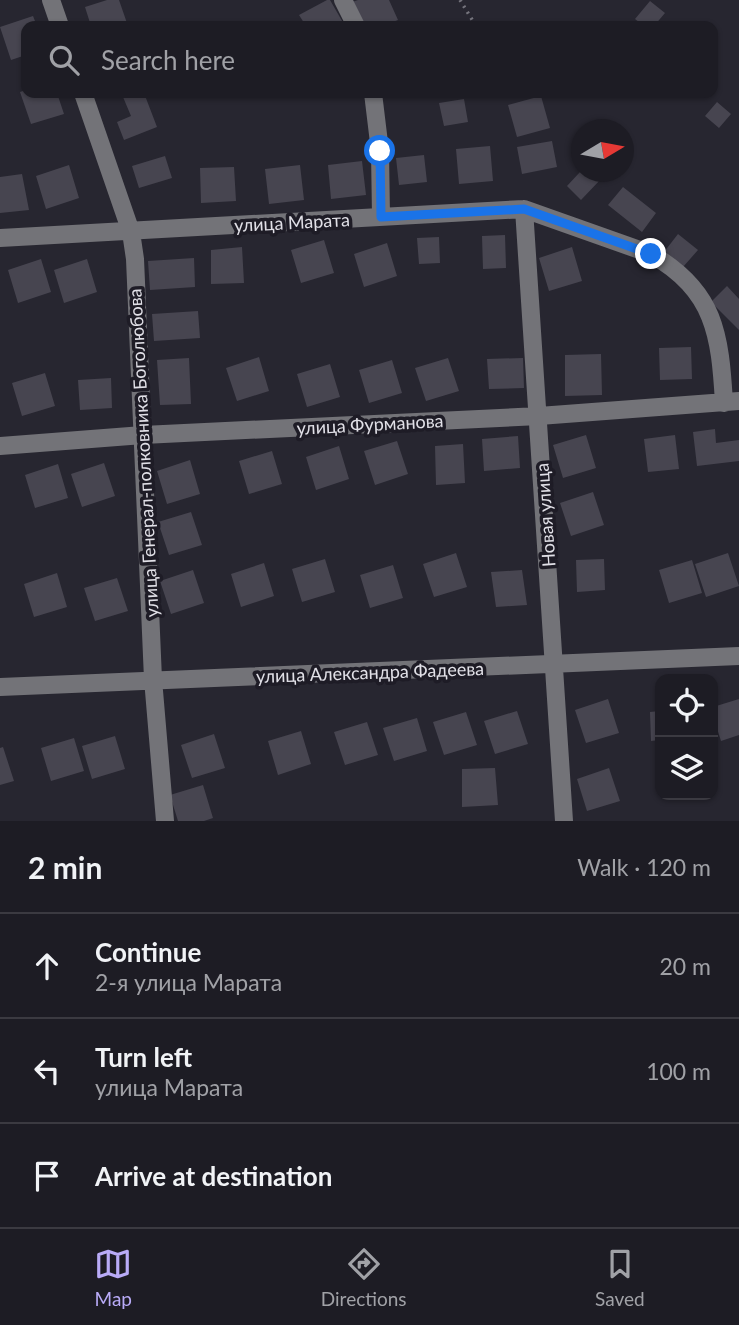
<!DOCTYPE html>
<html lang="en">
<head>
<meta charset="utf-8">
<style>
  :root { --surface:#1d1c24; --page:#25252c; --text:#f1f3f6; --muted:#a0a1a6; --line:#3b3a41; --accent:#b9abf7 }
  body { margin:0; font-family:Lato,sans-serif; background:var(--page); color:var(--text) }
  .controls { position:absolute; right:21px; bottom:21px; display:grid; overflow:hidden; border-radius:14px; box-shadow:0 2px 5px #0004 }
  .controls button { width:63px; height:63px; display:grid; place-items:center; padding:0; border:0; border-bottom:2px solid var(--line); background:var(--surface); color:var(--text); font:35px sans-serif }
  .compass { position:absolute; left:571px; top:119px; width:63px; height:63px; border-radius:50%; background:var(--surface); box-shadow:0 2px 5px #0004; rotate:80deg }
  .stop { position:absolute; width:21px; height:21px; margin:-16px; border:5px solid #1a73e8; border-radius:50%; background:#fff }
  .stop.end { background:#1a73e8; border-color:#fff; box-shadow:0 2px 7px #0008 }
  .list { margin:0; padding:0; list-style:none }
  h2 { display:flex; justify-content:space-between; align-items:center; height:91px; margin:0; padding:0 28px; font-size:30px }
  h2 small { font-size:23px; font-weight:400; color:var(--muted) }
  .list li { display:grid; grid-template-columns:46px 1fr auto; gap:21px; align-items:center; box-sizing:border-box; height:105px; padding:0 28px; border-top:2px solid var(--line) }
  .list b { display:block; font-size:26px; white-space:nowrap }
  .list p { margin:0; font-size:23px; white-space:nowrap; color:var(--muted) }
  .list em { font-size:23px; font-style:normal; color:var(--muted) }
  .icon { flex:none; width:38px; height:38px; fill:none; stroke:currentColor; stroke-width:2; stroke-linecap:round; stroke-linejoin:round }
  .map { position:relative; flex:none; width:739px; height:821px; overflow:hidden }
  .search { position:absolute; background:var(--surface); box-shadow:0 2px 5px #0004; left:21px; right:21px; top:21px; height:77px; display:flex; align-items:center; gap:18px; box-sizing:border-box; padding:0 24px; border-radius:14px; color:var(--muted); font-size:26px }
  .sheet { height:406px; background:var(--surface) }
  nav { display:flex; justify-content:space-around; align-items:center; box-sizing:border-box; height:98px; border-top:2px solid var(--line); background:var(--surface); font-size:19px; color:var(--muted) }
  nav a { display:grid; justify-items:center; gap:4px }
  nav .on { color:var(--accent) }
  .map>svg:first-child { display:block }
  .building { fill:#474550 }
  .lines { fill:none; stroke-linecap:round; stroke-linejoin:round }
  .path { stroke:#75747d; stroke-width:3.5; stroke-dasharray:2 5; stroke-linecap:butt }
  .minor { stroke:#737378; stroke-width:18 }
  .route { stroke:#1a73e8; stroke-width:9 }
  .labels { text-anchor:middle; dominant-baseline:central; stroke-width:7; stroke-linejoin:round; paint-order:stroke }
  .street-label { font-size:18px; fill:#e1e0e7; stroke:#1e1c26 }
</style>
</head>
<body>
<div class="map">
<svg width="739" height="821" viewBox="0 0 739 821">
  <rect width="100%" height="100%" fill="#272630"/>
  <path class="building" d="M107,0H119L128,26H91L85,7Z
    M327,0H330L345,26H306L299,15Z
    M358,0H389L398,20L383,26H361L352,2Z
    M650,1L665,13L654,26H644L635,19Z
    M33,16L37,26H26V55L11,60L0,27Z
    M26,90V93H57L64,114L31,124L20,92Z
    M132,93H144L157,127L124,140L117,122L131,116L123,97Z
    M541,96L550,128L517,137L508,105Z
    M464,99L468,122L444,126L439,103Z
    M717,102L731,114L719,128L705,116Z
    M552,141L557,167L522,174L517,147Z
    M490,146L493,181L459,184L456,149Z
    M424,155L427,182L399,185L396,158Z
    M165,156L172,178L139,188L132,166Z
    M362,161L366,195L331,199L328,165Z
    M69,165L79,198L46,209L36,176Z
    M300,165L304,200L269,204L265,169Z
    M234,167L236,201L201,203L200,168Z
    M580,172H594L601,179L581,200L567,186Z
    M22,174L29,210L0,213V177Z
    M623,187L656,213L642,232L608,205Z
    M678,234L698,250L683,267L664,252Z
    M505,235L506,268L483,269L482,236Z
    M439,237L440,263L419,264L417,238Z
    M324,240L334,273L301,283L291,250Z
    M387,243L397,276L364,287L354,254Z
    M242,247L244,283L211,284V250Z
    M572,247L582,281L549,291L539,258Z
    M194,258L195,287L150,290L148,261Z
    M41,259L51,292L18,303L8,270Z
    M87,259L97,292L64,303L54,270Z
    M727,286L739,299V330L711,302Z
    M198,311L200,338L154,341L152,314Z
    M691,347L692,379L660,380L659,348Z
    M601,354L602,395L565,396V355Z
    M259,357L269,391L237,401L226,368Z
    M189,358L191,404L160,405L157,360Z
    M448,358L459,391L426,401L415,368Z
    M523,358L524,388L489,389L487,359Z
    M392,360L402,393L369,403L359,370Z
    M330,364L340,397L307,407L297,374Z
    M45,373L55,406L22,416L12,383Z
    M111,378L112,408L80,410L78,380Z
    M715,429L716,443L739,440V461L697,466L693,432Z
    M586,435L596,468L563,478L553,445Z
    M675,435L679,469L648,472L644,439Z
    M518,436L520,468L484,471L482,439Z
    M397,441L408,474L375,485L364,451Z
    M463,444L465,483L436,485L435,446Z
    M339,446L349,479L316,490L306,457Z
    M272,451L282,484L249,494L239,461Z
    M190,460L200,494L167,504L157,471Z
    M104,463L115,496L82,507L71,474Z
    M58,464L68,498L35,508L25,475Z
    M593,492L604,525L571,536L560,503Z
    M191,512L202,545L169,555L158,522Z
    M456,553L467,587L434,597L423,564Z
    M728,553L739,586L706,597L695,564Z
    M325,559L335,592L302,602L292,569Z
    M604,559L605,590L577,592L576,560Z
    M692,560L702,593L669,603L659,570Z
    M264,563L274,596L241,607L231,574Z
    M393,565L403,598L370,608L360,575Z
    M193,570L204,603L171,614L160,581Z
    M522,570L527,605L496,607L491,572Z
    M57,573L67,607L34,617L24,584Z
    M117,578L128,611L95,621L84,588Z
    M608,699L619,733L586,743L575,710Z
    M739,699V735L721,741L713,716V707Z
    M517,711L528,744L495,754L484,721Z
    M660,711V740L651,741L650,712Z
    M466,712L477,745L444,755L433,722Z
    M417,718L427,751L394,761L383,728Z
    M367,722L378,755L345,765L334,732Z
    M301,731L311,764L278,775L268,741Z
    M214,734L225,768L192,778L181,745Z
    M115,736L125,769L92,779L82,746Z
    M74,738L84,771L51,781L41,748Z
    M3,747L14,781L0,785V748Z
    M495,768L498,805L462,807V769Z
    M609,768L620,801L587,811L577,779Z
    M203,785L213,818L204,821H178L170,795Z"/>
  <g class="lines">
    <path class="path" d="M460,0L476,26"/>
    <path class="minor" d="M51,0L60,26
      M343,0L356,26
      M83,93L131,232L135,259L153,679L165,821
      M373,93L380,151L381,217
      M524,209L564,821
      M0,238L524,209L651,254C715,291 720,334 724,403
      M0,446L143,435L539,416L739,401
      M0,687L739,656"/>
  </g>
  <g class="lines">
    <path class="route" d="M380,151L381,217L524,209L651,254"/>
  </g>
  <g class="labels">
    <g class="street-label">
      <text transform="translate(292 222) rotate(-3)">улица Марата</text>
      <text transform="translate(370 424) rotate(-3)">улица Фурманова</text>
      <text transform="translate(143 453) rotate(-93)">улица Генерал-полковника Боголюбова</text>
      <text transform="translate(545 515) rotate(-94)">Новая улица</text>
      <text transform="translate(370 672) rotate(-2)">улица Александра Фадеева</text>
    </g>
  </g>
</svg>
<div class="controls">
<button><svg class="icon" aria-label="locate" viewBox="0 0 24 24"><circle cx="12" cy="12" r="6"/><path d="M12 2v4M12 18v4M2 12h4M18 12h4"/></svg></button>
<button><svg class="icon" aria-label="layers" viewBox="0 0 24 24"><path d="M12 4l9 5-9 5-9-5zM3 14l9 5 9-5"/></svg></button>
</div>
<svg class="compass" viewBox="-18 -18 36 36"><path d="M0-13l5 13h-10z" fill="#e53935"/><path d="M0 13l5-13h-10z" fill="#a0a1a6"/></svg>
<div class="stop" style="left:380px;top:151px"></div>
<div class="stop end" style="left:651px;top:254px"></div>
<div class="search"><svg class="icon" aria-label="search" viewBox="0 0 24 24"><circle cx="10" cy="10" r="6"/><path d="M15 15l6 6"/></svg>Search here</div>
</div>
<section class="sheet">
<h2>2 min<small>Walk · 120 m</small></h2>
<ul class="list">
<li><svg class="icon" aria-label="ahead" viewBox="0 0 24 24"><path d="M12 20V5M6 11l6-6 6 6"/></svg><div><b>Continue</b><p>2-я улица Марата</p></div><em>20 m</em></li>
<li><svg class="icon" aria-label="left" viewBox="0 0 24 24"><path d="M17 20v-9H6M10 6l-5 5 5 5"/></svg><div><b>Turn left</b><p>улица Марата</p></div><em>100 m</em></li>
<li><svg class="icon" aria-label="arrive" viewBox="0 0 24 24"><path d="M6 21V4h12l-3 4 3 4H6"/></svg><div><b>Arrive at destination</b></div></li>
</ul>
</section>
<nav>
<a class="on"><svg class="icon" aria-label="map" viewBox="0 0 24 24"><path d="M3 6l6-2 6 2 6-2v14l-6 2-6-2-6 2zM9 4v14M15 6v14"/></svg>Map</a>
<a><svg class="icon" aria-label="directions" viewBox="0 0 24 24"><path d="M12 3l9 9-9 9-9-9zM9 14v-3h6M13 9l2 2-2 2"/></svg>Directions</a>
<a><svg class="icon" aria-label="saved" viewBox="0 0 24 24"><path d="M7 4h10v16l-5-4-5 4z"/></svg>Saved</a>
</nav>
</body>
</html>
